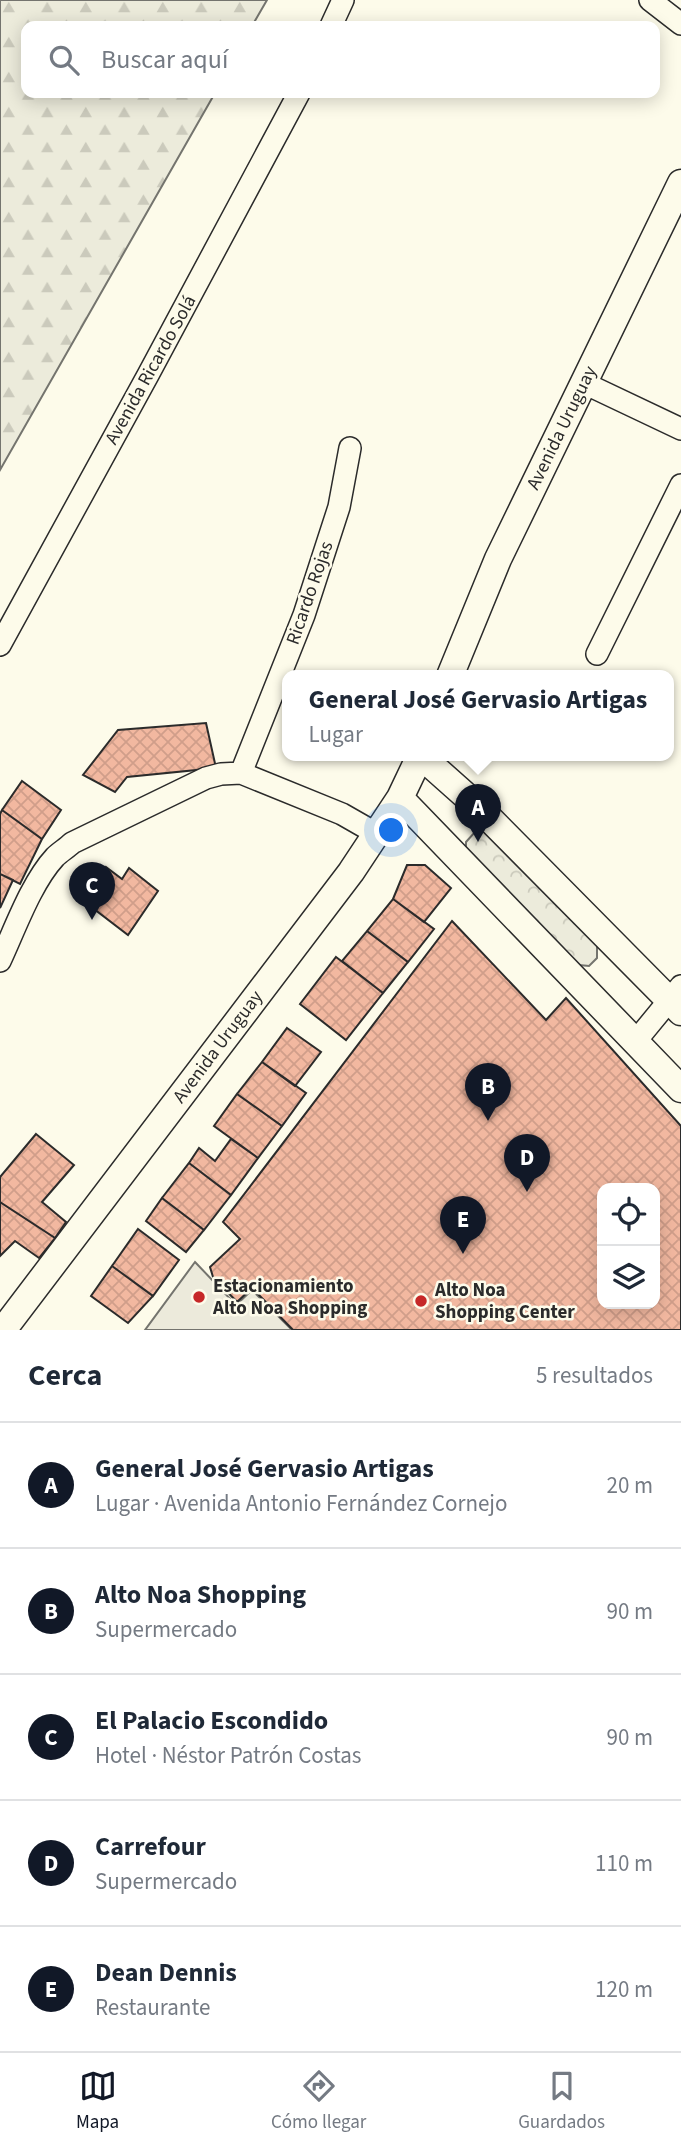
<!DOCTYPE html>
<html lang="es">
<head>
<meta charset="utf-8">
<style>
  :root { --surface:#fff; --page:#f6f6f7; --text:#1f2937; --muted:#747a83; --line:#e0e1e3; --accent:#111827 }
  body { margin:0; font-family:"Source Sans 3",sans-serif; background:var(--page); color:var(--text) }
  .controls { position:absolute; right:21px; bottom:21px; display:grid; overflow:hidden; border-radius:14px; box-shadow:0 4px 18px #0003 }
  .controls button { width:63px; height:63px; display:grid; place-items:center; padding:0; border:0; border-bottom:2px solid var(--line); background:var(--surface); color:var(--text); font:35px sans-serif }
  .you { position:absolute; left:392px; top:831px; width:24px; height:24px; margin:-18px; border:5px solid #fff; border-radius:50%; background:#1a73e8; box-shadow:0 0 0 10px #1a73e833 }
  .badge { display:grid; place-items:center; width:46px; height:46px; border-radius:50%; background:var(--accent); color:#fff; font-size:23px; font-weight:700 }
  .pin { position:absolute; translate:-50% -58px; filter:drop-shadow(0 2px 4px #0008) }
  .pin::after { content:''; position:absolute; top:37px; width:24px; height:21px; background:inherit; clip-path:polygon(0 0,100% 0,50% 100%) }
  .popup { position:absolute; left:282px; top:670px; width:392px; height:91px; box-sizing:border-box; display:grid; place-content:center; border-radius:14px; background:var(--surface); filter:drop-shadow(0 2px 5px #0005); font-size:23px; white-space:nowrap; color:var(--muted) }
  .popup b { font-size:26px; color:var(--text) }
  .popup::after { content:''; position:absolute; left:50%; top:100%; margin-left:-14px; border:14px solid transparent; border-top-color:var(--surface) }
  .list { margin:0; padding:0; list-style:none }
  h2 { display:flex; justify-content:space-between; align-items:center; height:91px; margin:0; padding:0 28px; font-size:30px }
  h2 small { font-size:23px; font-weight:400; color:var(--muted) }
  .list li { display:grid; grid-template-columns:46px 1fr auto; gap:21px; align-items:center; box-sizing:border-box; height:126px; padding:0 28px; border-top:2px solid var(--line) }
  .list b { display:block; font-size:26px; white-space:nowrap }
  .list p { margin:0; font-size:23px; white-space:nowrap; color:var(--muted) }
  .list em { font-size:23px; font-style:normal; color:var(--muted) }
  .icon { flex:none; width:38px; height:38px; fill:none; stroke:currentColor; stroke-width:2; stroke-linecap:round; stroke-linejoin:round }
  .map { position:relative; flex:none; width:681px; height:1330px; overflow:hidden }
  .search { position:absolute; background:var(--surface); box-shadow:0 4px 18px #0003; left:21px; right:21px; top:21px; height:77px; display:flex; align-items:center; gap:18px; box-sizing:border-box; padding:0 24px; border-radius:14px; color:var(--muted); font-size:26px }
  .sheet { height:721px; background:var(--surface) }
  nav { display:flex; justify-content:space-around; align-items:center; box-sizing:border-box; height:98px; border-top:2px solid var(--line); background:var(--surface); font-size:19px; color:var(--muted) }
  nav a { display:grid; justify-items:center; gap:4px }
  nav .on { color:var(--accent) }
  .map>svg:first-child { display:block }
  .forest { fill:url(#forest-firs); stroke:#74746e; stroke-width:2 }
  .park { fill:url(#park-crowns); stroke:#74746e; stroke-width:2 }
  .parking { fill:#eceadb; stroke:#74746e; stroke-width:2 }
  .building { fill:url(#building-cross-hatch); stroke:#2b2b2b; stroke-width:2; fill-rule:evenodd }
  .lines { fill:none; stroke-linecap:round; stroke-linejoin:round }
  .minor-casing { stroke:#2b2b2b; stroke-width:24 }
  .tertiary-casing { stroke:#2b2b2b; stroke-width:29 }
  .minor { stroke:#fdfbea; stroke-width:21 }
  .tertiary { stroke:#fdfbea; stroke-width:26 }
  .poi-dot { fill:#c62828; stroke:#fdfbea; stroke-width:2.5 }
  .labels { text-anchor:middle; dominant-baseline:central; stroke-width:5; stroke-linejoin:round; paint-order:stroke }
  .street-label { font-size:19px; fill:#2b2b2b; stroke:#fdfbea }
  .poi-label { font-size:19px; font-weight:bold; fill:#2b2b2b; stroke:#fdfbea; text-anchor:start }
</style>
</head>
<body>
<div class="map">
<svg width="681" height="1330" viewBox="0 0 681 1330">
  <defs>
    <pattern id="forest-firs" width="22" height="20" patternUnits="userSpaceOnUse" patternTransform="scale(1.75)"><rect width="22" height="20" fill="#ecebdb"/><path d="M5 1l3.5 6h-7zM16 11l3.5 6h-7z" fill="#cbcabc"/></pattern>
    <pattern id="park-crowns" width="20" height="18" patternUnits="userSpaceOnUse" patternTransform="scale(1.75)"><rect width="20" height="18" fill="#ecebdb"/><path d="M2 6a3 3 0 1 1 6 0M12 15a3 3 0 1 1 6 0" fill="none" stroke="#cbcabc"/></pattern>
    <pattern id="building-cross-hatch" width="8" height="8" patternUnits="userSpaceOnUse" patternTransform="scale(1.75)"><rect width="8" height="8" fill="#f2b8a0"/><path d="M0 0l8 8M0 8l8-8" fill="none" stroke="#d09e8a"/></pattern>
  </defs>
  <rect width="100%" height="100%" fill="#fdfbea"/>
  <path class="forest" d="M0,0H267L252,26H26V93H215L0,470Z"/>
  <path class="park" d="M485,829L597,945V958L589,966L579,965L466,851V842L474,833Z"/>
  <path class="parking" d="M195,1262L236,1305L252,1290L292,1330H145Z"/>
  <path class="building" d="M206,723L216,768L127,777L115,792L83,775L118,730Z
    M22,781L61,810L42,839L2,810Z
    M2,810L42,839L20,884L0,874V814Z
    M407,865H425L451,888L424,922L393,899Z
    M106,867L122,879L129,868L158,891L128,935L81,899Z
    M0,874L13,880L0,908Z
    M393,899L434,929L408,962L367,931Z
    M452,921L546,1020L566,998L681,1126V1330H293L252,1288L237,1302L213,1277L210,1267L240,1239L223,1222ZM602,1188H655V1304H602Z
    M367,931L408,962L383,993L342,961Z
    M336,957L383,993L346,1040L300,1004Z
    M287,1028L321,1052L295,1086L262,1062Z
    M262,1062L306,1093L282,1126L237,1094Z
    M237,1094L282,1126L258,1158L214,1126Z
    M36,1134L74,1165L42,1202L66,1222L55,1238L0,1202V1177Z
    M231,1139L258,1158L231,1195L189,1163L199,1148L215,1161Z
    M189,1163L231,1195L204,1230L162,1198Z
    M162,1198L204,1230L186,1252L146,1221Z
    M0,1202L55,1238L39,1258L15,1241L0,1256Z
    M138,1229L179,1260L153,1296L112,1266Z
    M112,1266L153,1296L128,1323L91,1296Z"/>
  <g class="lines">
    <defs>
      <path id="minor" d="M650,0L681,24
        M331,26L343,0
        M584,383L681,429
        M0,645L148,375L299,93
        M597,654L681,485
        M241,773L304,615L339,507L350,448
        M0,961C15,929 31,883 55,857C60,852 67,848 72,843L206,778L221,774L241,773L342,814L377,834
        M635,1042L681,986"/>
      <path id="tertiary" d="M450,676L498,559L681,183
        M421,756L475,804L681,1012
        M400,798L681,1089
        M3,1330L351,872L400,798L420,756"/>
    </defs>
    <use href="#minor" class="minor-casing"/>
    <use href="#tertiary" class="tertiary-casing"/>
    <use href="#minor" class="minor"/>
    <use href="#tertiary" class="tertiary"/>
  </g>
  <g class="poi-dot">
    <circle cx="199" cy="1297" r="7"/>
    <circle cx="421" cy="1301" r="7"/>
  </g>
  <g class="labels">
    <g class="street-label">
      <text transform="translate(151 370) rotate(-61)">Avenida Ricardo Solá</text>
      <text transform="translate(562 428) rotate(-64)">Avenida Uruguay</text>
      <text transform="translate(310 593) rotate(-71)">Ricardo Rojas</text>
      <text transform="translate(218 1047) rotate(-53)">Avenida Uruguay</text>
    </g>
    <g class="poi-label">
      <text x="213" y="1286">Estacionamiento<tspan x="213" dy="22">Alto Noa Shopping</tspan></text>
      <text x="435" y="1290">Alto Noa<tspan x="435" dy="22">Shopping Center</tspan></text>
    </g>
  </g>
</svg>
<div class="controls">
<button><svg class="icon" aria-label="locate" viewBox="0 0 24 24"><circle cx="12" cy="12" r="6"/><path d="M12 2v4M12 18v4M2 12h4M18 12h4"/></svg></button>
<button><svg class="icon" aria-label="layers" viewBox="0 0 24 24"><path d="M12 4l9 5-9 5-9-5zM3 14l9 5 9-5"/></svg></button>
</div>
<div class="you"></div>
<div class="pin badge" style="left:478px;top:842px">A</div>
<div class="popup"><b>General José Gervasio Artigas</b>Lugar</div>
<div class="pin badge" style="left:488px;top:1121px">B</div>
<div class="pin badge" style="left:92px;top:920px">C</div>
<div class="pin badge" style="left:527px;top:1192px">D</div>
<div class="pin badge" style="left:463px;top:1254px">E</div>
<div class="search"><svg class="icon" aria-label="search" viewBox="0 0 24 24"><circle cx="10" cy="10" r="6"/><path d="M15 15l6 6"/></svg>Buscar aquí</div>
</div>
<section class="sheet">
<h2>Cerca<small>5 resultados</small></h2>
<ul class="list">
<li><span class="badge">A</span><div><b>General José Gervasio Artigas</b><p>Lugar · Avenida Antonio Fernández Cornejo</p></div><em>20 m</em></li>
<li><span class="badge">B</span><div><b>Alto Noa Shopping</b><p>Supermercado</p></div><em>90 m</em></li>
<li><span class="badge">C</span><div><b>El Palacio Escondido</b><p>Hotel · Néstor Patrón Costas</p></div><em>90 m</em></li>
<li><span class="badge">D</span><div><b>Carrefour</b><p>Supermercado</p></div><em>110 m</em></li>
<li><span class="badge">E</span><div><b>Dean Dennis</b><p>Restaurante</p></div><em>120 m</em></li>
</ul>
</section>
<nav>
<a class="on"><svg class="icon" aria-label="map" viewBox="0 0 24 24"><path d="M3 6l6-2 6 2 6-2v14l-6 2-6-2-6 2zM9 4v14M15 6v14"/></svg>Mapa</a>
<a><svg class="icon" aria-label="directions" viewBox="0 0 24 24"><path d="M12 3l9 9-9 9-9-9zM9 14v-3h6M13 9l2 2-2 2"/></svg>Cómo llegar</a>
<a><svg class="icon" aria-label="saved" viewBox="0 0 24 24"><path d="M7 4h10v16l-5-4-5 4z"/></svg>Guardados</a>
</nav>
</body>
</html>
